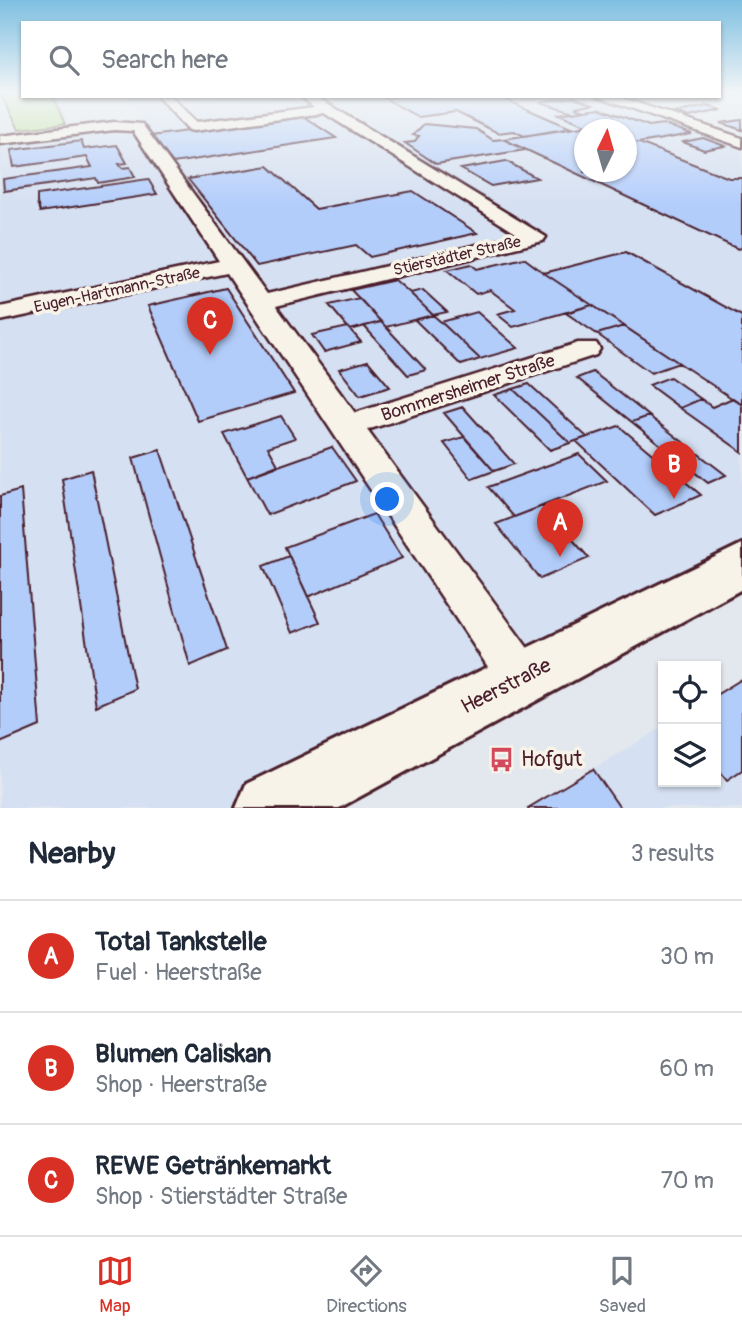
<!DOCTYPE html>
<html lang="en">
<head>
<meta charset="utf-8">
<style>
  :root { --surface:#fff; --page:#f2f2f3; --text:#1f2937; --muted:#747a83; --line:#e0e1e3; --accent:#d93025 }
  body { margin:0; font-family:Pangolin,sans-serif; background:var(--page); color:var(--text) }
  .controls { position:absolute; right:21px; bottom:21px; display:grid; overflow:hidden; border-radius:0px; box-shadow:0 2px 5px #0004 }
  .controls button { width:63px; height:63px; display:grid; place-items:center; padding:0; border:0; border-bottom:2px solid var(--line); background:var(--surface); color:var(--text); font:35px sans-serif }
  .compass { position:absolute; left:574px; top:119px; width:63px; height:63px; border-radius:50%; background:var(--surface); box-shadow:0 2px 5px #0004; rotate:5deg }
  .you { position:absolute; left:388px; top:500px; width:24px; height:24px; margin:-18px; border:5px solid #fff; border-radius:50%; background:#1a73e8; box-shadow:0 0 0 10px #1a73e833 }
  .badge { display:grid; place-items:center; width:46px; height:46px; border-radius:50%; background:var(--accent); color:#fff; font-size:23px; font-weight:700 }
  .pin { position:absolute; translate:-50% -58px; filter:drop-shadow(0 2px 4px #0008) }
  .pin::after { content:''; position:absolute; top:37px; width:24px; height:21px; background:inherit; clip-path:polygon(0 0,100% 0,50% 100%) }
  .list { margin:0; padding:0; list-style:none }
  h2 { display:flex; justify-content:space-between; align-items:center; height:91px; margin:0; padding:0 28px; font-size:30px }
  h2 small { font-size:23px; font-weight:400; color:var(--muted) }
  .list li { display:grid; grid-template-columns:46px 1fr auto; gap:21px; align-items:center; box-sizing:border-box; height:112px; padding:0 28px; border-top:2px solid var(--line) }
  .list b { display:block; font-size:26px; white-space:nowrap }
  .list p { margin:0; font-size:23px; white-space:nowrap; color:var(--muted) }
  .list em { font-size:23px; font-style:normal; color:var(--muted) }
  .icon { flex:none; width:38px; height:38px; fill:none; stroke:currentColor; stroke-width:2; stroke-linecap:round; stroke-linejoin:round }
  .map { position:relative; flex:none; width:742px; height:808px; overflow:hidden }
  .search { position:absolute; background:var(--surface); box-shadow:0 2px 5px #0004; left:21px; right:21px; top:21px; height:77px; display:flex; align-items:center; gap:18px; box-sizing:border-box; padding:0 24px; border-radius:0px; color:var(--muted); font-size:26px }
  .sheet { height:427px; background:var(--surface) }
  nav { display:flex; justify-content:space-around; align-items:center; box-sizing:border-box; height:98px; border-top:2px solid var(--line); background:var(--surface); font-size:19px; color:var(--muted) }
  nav a { display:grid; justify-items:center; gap:4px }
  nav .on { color:var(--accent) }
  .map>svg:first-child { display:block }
  .built { fill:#d5e0f2; fill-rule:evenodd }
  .green { fill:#c1e39c; stroke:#868164; stroke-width:2 }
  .building { fill:#b3cdfb; stroke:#4a1f2b; stroke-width:2; fill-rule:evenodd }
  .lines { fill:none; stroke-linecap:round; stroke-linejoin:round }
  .minor-casing { stroke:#4a1f2b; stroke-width:5 }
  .secondary-casing { stroke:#4a1f2b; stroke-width:6 }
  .minor { fill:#f7f3e8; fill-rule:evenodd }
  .secondary { fill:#f7f3e8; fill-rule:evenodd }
  .labels { text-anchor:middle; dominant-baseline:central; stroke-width:7; stroke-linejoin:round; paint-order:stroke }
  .far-street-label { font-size:16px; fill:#4a1f2b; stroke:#f7f3e8 }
  .street-label { font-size:18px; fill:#4a1f2b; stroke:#f7f3e8 }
  .near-street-label { font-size:21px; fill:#4a1f2b; stroke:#f7f3e8 }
  .near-poi-label { font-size:21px; fill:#4a1f2b; stroke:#f7f3e8; text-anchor:start }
</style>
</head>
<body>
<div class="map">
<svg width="742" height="808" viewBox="0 0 742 808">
  <rect width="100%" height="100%" fill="#e3e8ee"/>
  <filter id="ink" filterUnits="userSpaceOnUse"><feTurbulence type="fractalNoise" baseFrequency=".0143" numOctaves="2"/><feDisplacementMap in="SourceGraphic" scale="14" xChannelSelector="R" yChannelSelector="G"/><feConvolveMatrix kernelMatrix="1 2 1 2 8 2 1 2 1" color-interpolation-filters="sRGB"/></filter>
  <g filter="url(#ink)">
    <path class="built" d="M126,96H614L742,142V573L274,808H0V145L147,128ZM584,130H626V172H584Z
      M742,679V808H528L663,727V782H716V695Z"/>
    <path class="green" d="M16,92H23V96H53L65,124L19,129L2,97Z"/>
    <path class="building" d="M401,96H497L571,128L524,136L514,131L498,133L456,112L418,117L384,98Z
      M574,97L593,104L575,107L585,110L573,112L540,102Z
      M707,106L722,110L689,117L674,113Z
      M599,108L649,126L663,124L692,134L639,143L729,178H742V248L738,249L503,139L588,126L559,114ZM584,130H626V172H584Z
      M301,115L336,138L173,163L151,136Z
      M742,120V130L721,123Z
      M424,124L476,129L493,140L503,139L525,150L436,164L405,143L414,142L419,136L413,135Z
      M703,138L725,146L704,150L683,142Z
      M81,141L84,149L117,145L127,163L119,164L122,168L130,167L135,177L98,183L96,178L4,191L3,179L92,167L87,157L14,167L11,150Z
      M506,161L537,178L491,186L461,169Z
      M268,166L316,209L413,191L477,233L370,257L356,245L257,266L188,179Z
      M148,179L157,194L40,212L37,203V195Z
      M626,252L742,316V405L544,273Z
      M524,258L544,273L592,305L513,327L497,314L515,309L490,290L476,294L447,270L471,264L477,269Z
      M395,280L410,293L433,315L386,327L351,290Z
      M226,288L294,393L198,421L148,306Z
      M423,290L447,312L433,315L410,293Z
      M359,298L381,322L350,330L329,305Z
      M592,305L624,326L597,334L566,313Z
      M477,312L518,348L480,359L441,322Z
      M433,315L441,322L480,359L461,365L415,320Z
      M381,322L386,327L426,370L408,375L364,326Z
      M624,326L679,363L651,373L597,334Z
      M348,327L361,342L324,352L312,335Z
      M368,361L390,387L360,396L339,369Z
      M593,372L649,416L632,422L577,378Z
      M670,377L701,399L680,408L649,385Z
      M529,384L587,437L570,443L513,389Z
      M513,389L570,443L550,450L494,395Z
      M733,398L742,405V452L680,408L701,399L712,407Z
      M463,407L514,464L494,471L444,413Z
      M281,416L295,438L268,447L278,465L247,477L224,434Z
      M649,416L726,475L708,483L632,422Z
      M619,426L701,495L655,515L576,441Z
      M464,437L494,471L472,479L444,443Z
      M332,447L356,481L267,515L247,477Z
      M160,450L227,650L190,666L133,458Z
      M579,454L607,481L514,517L488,487Z
      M91,470L135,689L96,706L62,479Z
      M21,490L40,726L0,743V496Z
      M543,506L589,558L540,579L496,524Z
      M374,514L402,558L308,597L285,547Z
      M289,556L320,622L292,633L263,566Z
      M742,679V770L727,780L716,766V695Z
      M593,769L620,808H528Z"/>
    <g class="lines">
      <defs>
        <path id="minor" d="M157,96H170L197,122L314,107L300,96H315L546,237L543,241L276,306L355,413L578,343H596L600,349L596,355L367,430L538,662L545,678L538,694L522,700L506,694L227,273L0,321V307L219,261L133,131L114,130L0,144V136L114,122L142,124L267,294L519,235L324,113L194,131L189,130Z
          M597,96H616L742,138V147Z"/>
        <path id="secondary" d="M742,544V589L339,808H236L246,784Z"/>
      </defs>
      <use href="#minor" class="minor-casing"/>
      <use href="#secondary" class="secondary-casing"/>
      <use href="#minor" class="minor"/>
      <use href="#secondary" class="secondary"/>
    </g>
  </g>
  <linearGradient id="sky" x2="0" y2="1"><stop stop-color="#7ebfe1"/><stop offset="0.45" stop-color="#f2f5f7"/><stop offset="1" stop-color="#f2f5f7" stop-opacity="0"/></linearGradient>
  <rect width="742" height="205" fill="url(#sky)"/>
  <defs>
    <symbol id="bus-bare" viewBox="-9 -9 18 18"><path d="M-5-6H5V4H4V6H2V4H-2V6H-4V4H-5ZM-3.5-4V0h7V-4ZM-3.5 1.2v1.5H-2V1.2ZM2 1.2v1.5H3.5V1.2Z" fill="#d1495b" stroke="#f7f3e8" stroke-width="2.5" paint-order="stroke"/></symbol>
  </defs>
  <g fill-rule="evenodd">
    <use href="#bus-bare" x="484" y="742" width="35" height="35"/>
  </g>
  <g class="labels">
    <g class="far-street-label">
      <text transform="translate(457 256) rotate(-13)">Stierstädter Straße</text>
      <text transform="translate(117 290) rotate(-12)">Eugen-Hartmann-Straße</text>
    </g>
    <g class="street-label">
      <text transform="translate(468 388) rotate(-18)">Bommersheimer Straße</text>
    </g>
    <g class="near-street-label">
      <text transform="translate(506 686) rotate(-27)">Heerstraße</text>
    </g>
    <g class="near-poi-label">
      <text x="521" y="759">Hofgut</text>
    </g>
  </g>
</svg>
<div class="controls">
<button><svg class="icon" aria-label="locate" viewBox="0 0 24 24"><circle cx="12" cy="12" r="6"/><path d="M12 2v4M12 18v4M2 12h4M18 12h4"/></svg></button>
<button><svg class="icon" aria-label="layers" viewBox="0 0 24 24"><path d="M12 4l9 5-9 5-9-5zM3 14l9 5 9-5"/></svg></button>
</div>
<svg class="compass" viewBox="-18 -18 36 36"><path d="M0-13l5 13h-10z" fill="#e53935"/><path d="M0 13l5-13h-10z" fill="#747a83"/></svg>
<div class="you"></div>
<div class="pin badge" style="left:560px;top:557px">A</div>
<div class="pin badge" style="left:674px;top:499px">B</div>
<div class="pin badge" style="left:210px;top:355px">C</div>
<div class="search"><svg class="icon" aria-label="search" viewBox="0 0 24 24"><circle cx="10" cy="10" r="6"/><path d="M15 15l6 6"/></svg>Search here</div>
</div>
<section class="sheet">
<h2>Nearby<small>3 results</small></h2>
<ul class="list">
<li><span class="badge">A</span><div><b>Total Tankstelle</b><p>Fuel · Heerstraße</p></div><em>30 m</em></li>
<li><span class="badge">B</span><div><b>Blumen Caliskan</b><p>Shop · Heerstraße</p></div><em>60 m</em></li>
<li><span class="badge">C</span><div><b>REWE Getränkemarkt</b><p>Shop · Stierstädter Straße</p></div><em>70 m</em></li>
</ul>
</section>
<nav>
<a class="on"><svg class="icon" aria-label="map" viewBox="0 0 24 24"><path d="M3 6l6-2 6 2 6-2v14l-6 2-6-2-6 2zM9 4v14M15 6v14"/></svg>Map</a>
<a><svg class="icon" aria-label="directions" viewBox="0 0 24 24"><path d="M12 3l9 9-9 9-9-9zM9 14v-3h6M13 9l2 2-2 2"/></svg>Directions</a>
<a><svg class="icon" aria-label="saved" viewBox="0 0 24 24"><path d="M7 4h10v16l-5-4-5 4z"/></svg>Saved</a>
</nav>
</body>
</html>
